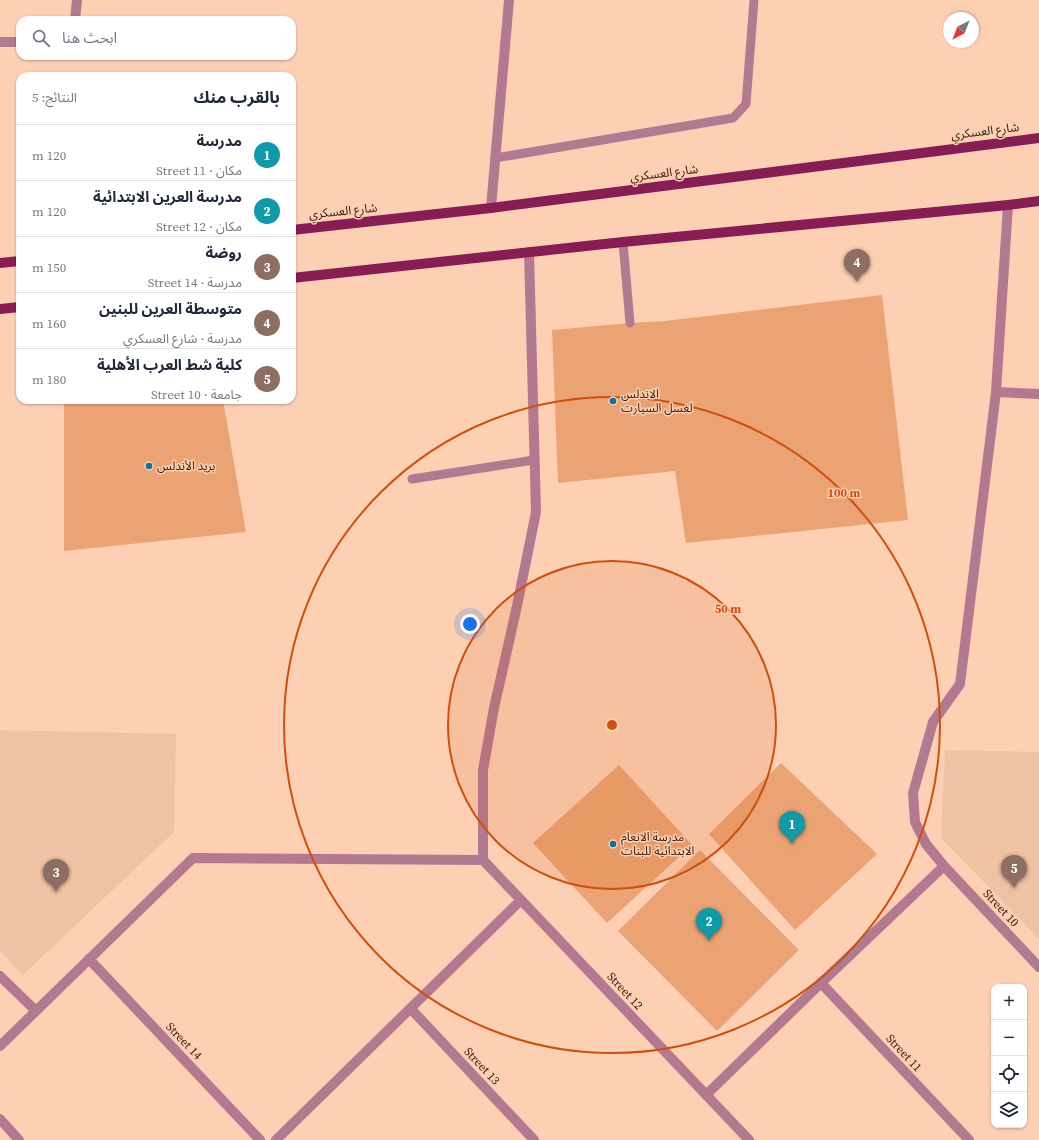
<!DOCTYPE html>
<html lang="ar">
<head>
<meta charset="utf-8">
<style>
  :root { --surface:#fff; --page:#f2f2f3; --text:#1f2937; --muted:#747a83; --line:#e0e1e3; --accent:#0875a0 }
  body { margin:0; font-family:"Source Serif 4","Noto Sans Arabic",serif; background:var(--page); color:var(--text); direction:rtl }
  .controls { position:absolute; right:12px; bottom:12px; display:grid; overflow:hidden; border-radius:8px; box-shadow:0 1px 3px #0004 }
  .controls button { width:36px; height:36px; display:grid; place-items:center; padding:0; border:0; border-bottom:1px solid var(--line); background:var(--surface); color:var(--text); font:20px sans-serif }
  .compass { position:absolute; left:943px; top:12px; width:36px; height:36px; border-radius:50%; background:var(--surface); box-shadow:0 1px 3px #0004; rotate:222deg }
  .you { position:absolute; left:470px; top:624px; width:14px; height:14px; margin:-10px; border:3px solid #fff; border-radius:50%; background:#1a73e8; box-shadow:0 0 0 6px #1a73e833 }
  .badge { display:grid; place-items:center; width:26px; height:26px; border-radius:50%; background:var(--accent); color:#fff; font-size:13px; font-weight:700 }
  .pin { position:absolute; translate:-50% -33px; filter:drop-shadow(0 1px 2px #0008) }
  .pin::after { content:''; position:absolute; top:21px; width:14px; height:12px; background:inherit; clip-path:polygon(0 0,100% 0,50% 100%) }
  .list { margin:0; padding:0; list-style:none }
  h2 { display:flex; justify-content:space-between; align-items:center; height:52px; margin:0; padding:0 16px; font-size:17px }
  h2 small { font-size:13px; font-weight:400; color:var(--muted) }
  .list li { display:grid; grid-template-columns:26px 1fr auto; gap:12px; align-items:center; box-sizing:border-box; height:56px; padding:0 16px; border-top:1px solid var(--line) }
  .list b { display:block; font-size:15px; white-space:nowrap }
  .list p { margin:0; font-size:13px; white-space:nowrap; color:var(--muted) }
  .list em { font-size:13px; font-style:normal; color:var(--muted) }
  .icon { flex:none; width:22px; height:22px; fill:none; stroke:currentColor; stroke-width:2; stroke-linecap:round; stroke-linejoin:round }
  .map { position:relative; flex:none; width:1039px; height:1140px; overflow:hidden; direction:ltr }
  .search { position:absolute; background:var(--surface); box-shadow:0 1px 3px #0004; left:16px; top:16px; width:280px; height:44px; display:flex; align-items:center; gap:10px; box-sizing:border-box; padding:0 14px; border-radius:12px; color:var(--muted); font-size:15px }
  .panel { position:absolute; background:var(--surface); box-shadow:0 1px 3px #0004; left:16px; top:72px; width:280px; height:332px; border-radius:12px; direction:rtl }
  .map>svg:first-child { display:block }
  .built { fill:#f1c1a3 }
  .building { fill:#eba374 }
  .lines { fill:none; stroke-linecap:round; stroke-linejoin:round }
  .service { stroke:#b37991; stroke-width:9 }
  .minor { stroke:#b37991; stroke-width:10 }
  .primary { stroke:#871d54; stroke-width:10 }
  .ring { fill:none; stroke:#ce500c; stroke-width:2 }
  .poi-dot { fill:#0875a0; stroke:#fdd0b4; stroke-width:1.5 }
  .labels { text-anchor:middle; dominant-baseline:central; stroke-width:3; stroke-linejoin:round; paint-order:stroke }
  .street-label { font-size:12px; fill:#381c09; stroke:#fdd0b4 }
  .poi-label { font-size:12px; fill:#381c09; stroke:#fdd0b4; text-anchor:start }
  .centre { fill:#ce500c; stroke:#fdd0b4; stroke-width:2 }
  .ring-label { font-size:12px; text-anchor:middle; font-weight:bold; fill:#ce500c; stroke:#fdd0b4; stroke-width:3; stroke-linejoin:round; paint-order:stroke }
</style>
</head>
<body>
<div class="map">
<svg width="1039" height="1140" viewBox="0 0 1039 1140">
  <rect width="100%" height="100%" fill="#fdd0b4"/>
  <path class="built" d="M0,730L176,734L174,832L23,975L0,951Z
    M945,750L1039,752V939L941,838Z"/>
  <path class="building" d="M882,295L908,520L686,543L675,471L558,483L552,330L630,323L665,321Z
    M64,400H223L246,532L64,551Z
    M781,763L877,854L795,930L709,834Z
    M619,765L692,845L607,923L533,843Z
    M700,850L799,950L717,1031L618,931Z"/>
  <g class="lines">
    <path class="service" d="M495,158L733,118L746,104L754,0
      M623,242L630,323
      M412,479L534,460"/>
    <path class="minor" d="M75,20L77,0
      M0,42H20
      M1008,205L996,392L960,684L933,722L913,793L915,822L926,844L944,866L1039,967
      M491,208L509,0
      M996,392L1039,394
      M483,860V770L494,708L517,606L536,512L529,252
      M483,860L749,1140
      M89,959L260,1140
      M0,976L36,1011
      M821,983L969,1140
      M411,1009L534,1140
      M0,1046L193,858L483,860
      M706,1095L821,983L944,866
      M0,1119L19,1140
      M276,1140L521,900"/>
    <path class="primary" d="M292,230L491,208L1039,138
      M0,263L20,261
      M292,278L623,242L1008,205L1039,201
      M0,309L20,307"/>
  </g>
  <circle cx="612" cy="725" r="164" fill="#ce500c" fill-opacity=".12"/>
  <g class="ring">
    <circle cx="612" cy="725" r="164"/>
    <circle cx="612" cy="725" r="328"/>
  </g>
  <g class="poi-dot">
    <circle cx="613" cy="401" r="4"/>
    <circle cx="149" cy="466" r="4"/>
    <circle cx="613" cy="844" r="4"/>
  </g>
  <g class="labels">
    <g class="street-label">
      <text transform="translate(985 131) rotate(-7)">شارع العسكري</text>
      <text transform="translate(664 173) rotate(-7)">شارع العسكري</text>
      <text transform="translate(343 211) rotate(-6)">شارع العسكري</text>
      <text transform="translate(1001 908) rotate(47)">Street 10</text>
      <text transform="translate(625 991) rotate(47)">Street 12</text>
      <text transform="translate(184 1041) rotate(46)">Street 14</text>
      <text transform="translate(904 1053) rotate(47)">Street 11</text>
      <text transform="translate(482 1066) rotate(47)">Street 13</text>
    </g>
    <g class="poi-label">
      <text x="621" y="394">الاندلس<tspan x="621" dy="14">لغسل السيارت</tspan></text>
      <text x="157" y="466">بريد الأندلس</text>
      <text x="621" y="837">مدرسة الانعام<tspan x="621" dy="14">الابتدائية للبنات</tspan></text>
    </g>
  </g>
  <circle cx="612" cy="725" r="6" class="centre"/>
  <g class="ring-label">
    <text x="844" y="497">100 m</text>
    <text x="728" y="613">50 m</text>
  </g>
</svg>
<div class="controls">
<button>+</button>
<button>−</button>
<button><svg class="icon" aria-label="locate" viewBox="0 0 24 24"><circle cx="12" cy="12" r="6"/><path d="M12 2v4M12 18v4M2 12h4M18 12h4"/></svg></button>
<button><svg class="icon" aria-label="layers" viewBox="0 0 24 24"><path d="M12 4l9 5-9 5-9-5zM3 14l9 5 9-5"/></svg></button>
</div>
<svg class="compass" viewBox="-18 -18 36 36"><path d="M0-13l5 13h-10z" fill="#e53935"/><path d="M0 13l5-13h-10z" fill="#747a83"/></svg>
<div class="you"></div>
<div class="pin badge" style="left:792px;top:844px;background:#0f9aa8">1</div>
<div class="pin badge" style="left:709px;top:941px;background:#0f9aa8">2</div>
<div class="pin badge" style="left:56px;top:892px;background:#8d6e63">3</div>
<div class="pin badge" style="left:857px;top:282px;background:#8d6e63">4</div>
<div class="pin badge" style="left:1014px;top:888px;background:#8d6e63">5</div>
<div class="search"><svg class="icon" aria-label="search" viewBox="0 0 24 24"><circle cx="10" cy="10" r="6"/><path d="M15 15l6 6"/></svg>ابحث هنا</div>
<section class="panel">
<h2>بالقرب منك<small>النتائج: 5</small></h2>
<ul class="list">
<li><span class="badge" style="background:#0f9aa8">1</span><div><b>مدرسة</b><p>مكان · Street 11</p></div><em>120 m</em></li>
<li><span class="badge" style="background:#0f9aa8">2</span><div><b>مدرسة العرين الابتدائية</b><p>مكان · Street 12</p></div><em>120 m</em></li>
<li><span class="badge" style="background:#8d6e63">3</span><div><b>روضة</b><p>مدرسة · Street 14</p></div><em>150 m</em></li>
<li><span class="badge" style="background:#8d6e63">4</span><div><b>متوسطة العرين للبنين</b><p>مدرسة · شارع العسكري</p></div><em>160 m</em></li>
<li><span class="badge" style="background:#8d6e63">5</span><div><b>كلية شط العرب الأهلية</b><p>جامعة · Street 10</p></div><em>180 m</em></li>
</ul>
</section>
</div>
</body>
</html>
